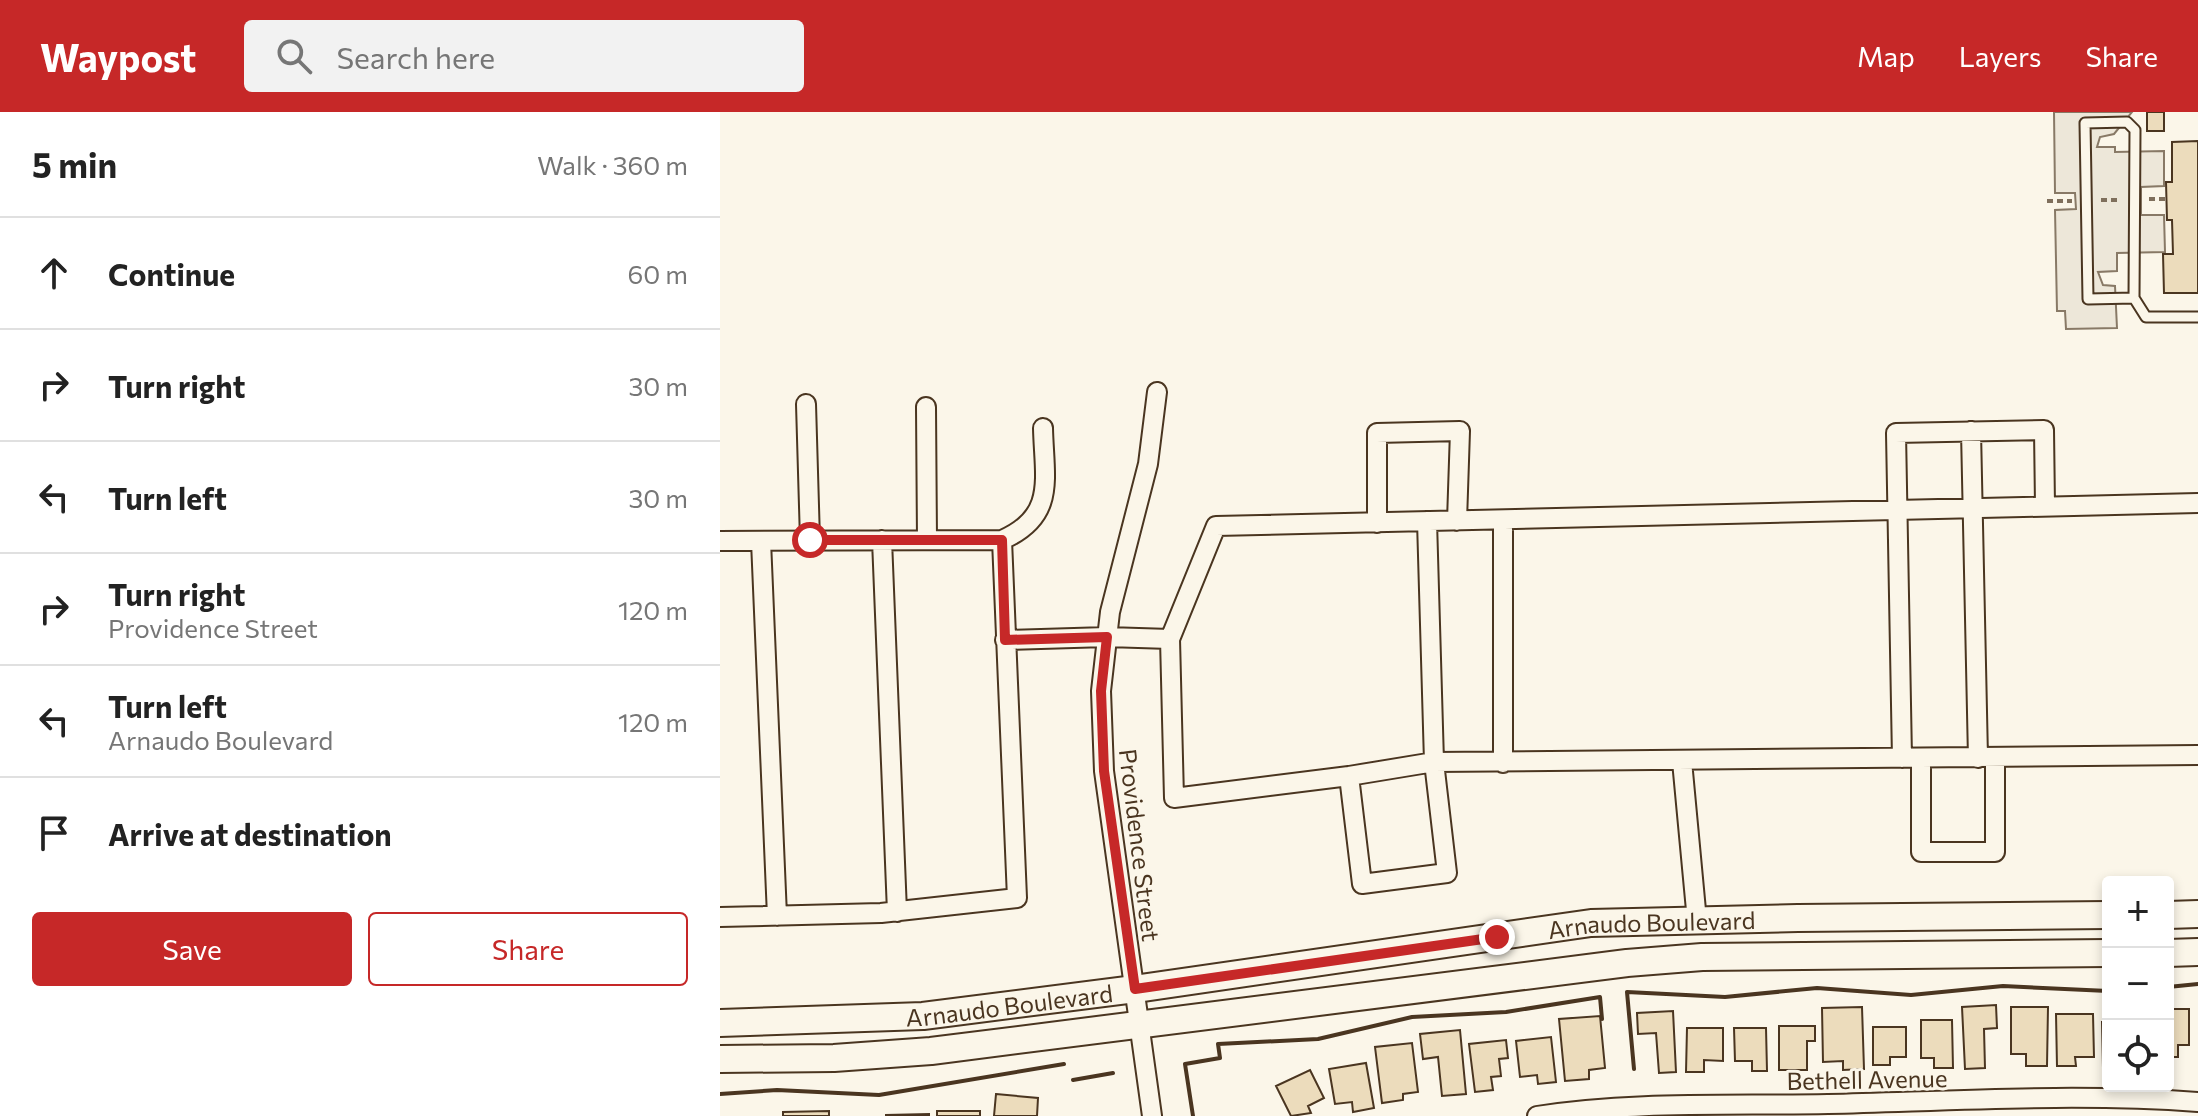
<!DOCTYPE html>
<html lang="en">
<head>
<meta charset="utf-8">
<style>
  :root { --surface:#fff; --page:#f2f2f2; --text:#222; --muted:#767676; --line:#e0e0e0; --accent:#c62828 }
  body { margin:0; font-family:Commissioner,sans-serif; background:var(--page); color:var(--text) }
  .controls { position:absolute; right:24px; bottom:24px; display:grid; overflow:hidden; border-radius:8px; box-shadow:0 4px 12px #0003 }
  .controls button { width:72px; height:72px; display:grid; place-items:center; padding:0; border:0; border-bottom:2px solid var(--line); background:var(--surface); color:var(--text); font:40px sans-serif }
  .stop { position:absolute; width:24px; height:24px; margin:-18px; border:6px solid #c62828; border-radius:50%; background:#fff }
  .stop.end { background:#c62828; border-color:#fff; box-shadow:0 2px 8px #0008 }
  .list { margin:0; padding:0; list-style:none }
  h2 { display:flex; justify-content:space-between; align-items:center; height:104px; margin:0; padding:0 32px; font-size:34px }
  h2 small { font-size:26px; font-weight:400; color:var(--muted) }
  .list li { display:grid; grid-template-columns:52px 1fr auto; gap:24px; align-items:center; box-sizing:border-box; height:112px; padding:0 32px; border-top:2px solid var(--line) }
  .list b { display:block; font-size:30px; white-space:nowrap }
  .list p { margin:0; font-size:26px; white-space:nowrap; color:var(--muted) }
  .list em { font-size:26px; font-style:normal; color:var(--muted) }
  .actions { display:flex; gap:16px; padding:24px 32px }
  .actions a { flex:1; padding:18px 0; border:2px solid var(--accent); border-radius:8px; text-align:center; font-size:28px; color:var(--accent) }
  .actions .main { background:var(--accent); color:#fff }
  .icon { flex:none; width:44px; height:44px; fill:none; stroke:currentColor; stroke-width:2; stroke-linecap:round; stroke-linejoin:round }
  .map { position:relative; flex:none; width:1478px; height:1004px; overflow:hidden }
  header { display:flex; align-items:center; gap:48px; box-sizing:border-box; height:112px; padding:0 40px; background:var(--accent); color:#fff }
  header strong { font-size:38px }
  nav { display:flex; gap:44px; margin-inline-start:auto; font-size:28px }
  .search { width:560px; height:72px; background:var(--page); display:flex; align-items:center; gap:20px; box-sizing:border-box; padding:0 28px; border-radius:8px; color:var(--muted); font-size:30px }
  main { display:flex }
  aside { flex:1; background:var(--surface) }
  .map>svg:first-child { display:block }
  .parking { fill:#ede7d9; stroke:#887966; stroke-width:2 }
  .building { fill:#ecdcbc; stroke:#4a3520; stroke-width:2 }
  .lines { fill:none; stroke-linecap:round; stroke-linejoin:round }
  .lane-casing { stroke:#4a3520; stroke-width:13 }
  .street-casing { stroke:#4a3520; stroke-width:22 }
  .secondary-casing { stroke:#4a3520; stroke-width:30 }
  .path { stroke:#7f6f5c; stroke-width:4; stroke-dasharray:6 4; stroke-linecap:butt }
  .lane { stroke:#fbf6e9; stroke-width:9 }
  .street { stroke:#fbf6e9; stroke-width:18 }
  .secondary { stroke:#fbf6e9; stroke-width:26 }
  .wall { stroke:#4a3520; stroke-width:4 }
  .route { stroke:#c62828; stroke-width:10 }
  .labels { text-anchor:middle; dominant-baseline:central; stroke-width:6; stroke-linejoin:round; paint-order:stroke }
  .street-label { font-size:24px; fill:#4a3520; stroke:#fbf6e9 }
</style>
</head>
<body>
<header>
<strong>Waypost</strong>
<div class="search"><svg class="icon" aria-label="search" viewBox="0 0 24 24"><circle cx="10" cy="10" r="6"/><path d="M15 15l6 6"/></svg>Search here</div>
<nav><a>Map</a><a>Layers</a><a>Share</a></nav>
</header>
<main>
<aside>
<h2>5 min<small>Walk · 360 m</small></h2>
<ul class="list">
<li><svg class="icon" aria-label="ahead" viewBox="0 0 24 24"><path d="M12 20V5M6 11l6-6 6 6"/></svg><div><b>Continue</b></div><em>60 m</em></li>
<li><svg class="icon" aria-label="right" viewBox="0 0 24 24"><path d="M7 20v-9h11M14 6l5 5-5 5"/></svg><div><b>Turn right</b></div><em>30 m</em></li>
<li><svg class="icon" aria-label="left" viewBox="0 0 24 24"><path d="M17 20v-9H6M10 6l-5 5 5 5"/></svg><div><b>Turn left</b></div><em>30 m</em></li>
<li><svg class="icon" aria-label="right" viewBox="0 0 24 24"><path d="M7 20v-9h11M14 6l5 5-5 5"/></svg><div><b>Turn right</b><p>Providence Street</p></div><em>120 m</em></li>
<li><svg class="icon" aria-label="left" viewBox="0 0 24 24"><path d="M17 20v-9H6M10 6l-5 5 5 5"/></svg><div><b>Turn left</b><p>Arnaudo Boulevard</p></div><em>120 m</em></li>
<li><svg class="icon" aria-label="arrive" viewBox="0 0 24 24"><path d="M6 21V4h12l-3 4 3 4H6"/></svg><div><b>Arrive at destination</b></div></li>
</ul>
<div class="actions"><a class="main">Save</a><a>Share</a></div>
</aside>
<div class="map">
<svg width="1478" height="1004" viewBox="0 0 1478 1004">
  <rect width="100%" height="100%" fill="#fbf6e9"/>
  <path class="parking" d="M1334,0H1412L1394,22L1380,25L1377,35H1395V40L1444,39V74L1421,75V103H1444L1445,140L1397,141V159L1378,160L1383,173L1395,174L1397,216L1346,217L1345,199H1337L1335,98L1356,97L1355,81H1335Z"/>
  <path class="building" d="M1427,0H1444V19H1427Z
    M1478,29V181H1444L1443,142H1453L1452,108H1447L1446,70H1452V30Z
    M1276,893L1277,916L1264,917L1265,956L1245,957L1242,895Z
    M1142,895L1144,957L1123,958V949L1103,950L1102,896Z
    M1291,895H1328L1327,954H1306V942H1291Z
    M1448,897H1469V933H1458V945H1448Z
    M953,899L956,960L939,961L936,921L918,922L917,901Z
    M1336,902H1373L1374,945H1355L1356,954H1337Z
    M880,904L885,956L869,958V967L845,969L839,907Z
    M1201,908H1232L1233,956H1214V946H1201Z
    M1382,910H1388V955H1383Z
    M1059,914H1095V929H1087V958H1059Z
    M1153,915H1186V945H1170V953H1153Z
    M967,916H1003V949L984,948V960H966Z
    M1014,916H1046L1047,959H1032V949H1015Z
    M740,918L746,982L722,984L718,945L703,947L700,922Z
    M831,925L836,970L818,972L817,963L800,965L796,929Z
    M786,928L788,946L779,947L781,964L771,965L773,978L755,980L749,932Z
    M692,931L698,980L683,982V988L662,991L655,935Z
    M646,951L654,996L633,1000L632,990L615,992L609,957Z
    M590,958L604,986L588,994L591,1001L571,1004L556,974Z
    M276,982L318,986L317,1004H274Z
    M109,999V1004H63V1000Z
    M217,999H260V1004H217Z
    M209,1002V1004H166V1003Z"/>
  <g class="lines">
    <defs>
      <path id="lane" d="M1414,186L1368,187L1365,11L1407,10L1415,18L1414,186L1426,205H1478"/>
      <path id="street" d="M86,292L90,428
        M206,295L207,428
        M1251,319L1258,646
        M1478,391L496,414L450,527L454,686L629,664L714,650L1478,643
        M783,408V651
        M657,411V321L740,319L737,409
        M162,428L177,800
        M282,428C337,404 324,366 323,316
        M0,429L282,428L297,786L161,801L0,805
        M41,429L57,804
        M285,528L387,525L450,527
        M1182,646L1176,321L1324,318L1325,394
        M1201,646V740H1275V645
        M962,649L977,809
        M629,664L642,772L727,761L714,650L707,409
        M432,1004L384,659L381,579L390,500L428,352L437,280
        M817,1004C912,989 1011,994 1108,992C1231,989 1355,981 1478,990"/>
      <g id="secondary">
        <path d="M1448,803L1478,802"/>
        <path d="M1448,841L1478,840"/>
        <path id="s1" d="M0,911L203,904L415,877L871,811L1078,806L1388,803"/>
        <path d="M0,947L114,946L211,939L907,851L982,845L1388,841"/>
      </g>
    </defs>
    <use href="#lane" class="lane-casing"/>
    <use href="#street" class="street-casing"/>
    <use href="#secondary" class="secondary-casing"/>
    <path class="path" d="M1429,87H1446
      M1381,88H1400
      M1327,89H1352"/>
    <use href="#lane" class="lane"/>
    <use href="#street" class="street"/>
    <use href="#secondary" class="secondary"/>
    <path class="wall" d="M1448,875L1478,872
      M914,957L907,880L1005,885L1097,876L1191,883L1283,874L1388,879
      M353,968L393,961
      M0,982L57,978L159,983L344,952
      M473,1004L465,952L500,946L498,932L598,927L692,905L786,900L880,885L882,907"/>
  </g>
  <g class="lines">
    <path class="route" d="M90,428H282L285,528L387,525L381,579L384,659L415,877L777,825"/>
  </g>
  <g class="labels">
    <g class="street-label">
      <text transform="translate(420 733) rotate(83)">Providence Street</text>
      <text stroke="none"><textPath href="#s1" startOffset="938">Arnaudo Boulevard</textPath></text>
      <text stroke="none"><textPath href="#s1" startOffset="290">Arnaudo Boulevard</textPath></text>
      <text transform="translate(1147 967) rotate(-1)">Bethell Avenue</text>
    </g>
  </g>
</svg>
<div class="controls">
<button>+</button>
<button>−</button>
<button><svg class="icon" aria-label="locate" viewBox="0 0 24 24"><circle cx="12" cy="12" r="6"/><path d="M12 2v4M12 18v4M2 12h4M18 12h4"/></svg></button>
</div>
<div class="stop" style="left:90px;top:428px"></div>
<div class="stop end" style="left:777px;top:825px"></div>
</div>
</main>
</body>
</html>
